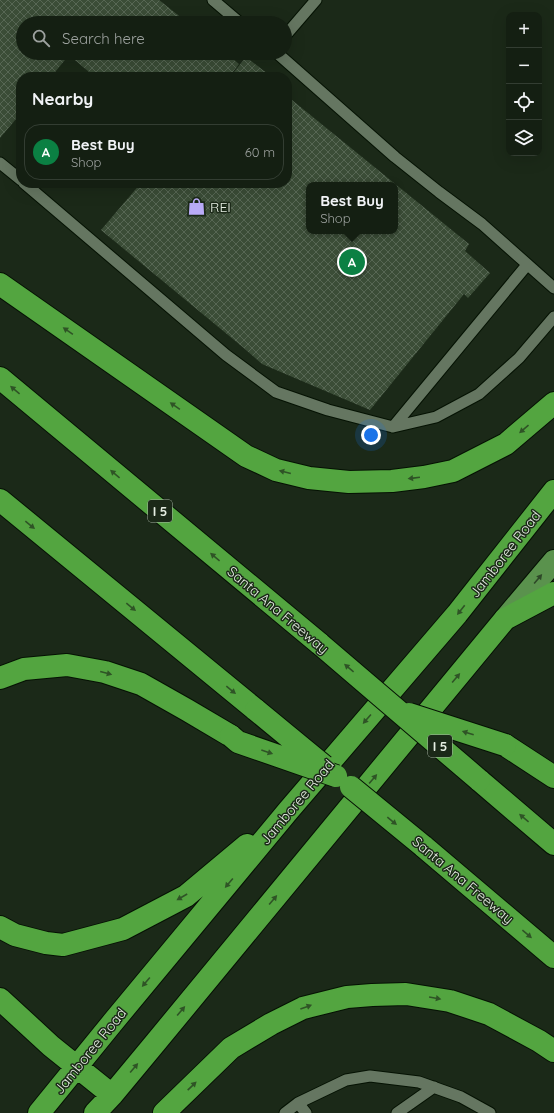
<!DOCTYPE html>
<html lang="en">
<head>
<meta charset="utf-8">
<style>
  :root { --surface:#141f12; --page:#1d271b; --text:#f1f3f6; --muted:#9da29f; --line:#333d32; --accent:#0b8043 }
  body { margin:0; font-family:Quicksand,sans-serif; background:var(--page); color:var(--text) }
  .controls { position:absolute; right:12px; top:12px; display:grid; overflow:hidden; border-radius:8px; box-shadow:0 4px 16px #0002 }
  .controls button { width:36px; height:36px; display:grid; place-items:center; padding:0; border:0; border-bottom:1px solid var(--line); background:var(--surface); color:var(--text); font:20px sans-serif }
  .you { position:absolute; left:371px; top:435px; width:14px; height:14px; margin:-10px; border:3px solid #fff; border-radius:50%; background:#1a73e8; box-shadow:0 0 0 6px #1a73e833 }
  .badge { display:grid; place-items:center; width:26px; height:26px; border-radius:50%; background:var(--accent); color:#fff; font-size:13px; font-weight:700 }
  .pin { position:absolute; translate:-50% -50%; border:2px solid #fff; box-shadow:0 1px 4px #0006 }
  .popup { position:absolute; left:306px; top:182px; width:92px; height:52px; box-sizing:border-box; display:grid; place-content:center; border-radius:8px; background:var(--surface); filter:drop-shadow(0 1px 3px #0005); font-size:13px; white-space:nowrap; color:var(--muted) }
  .popup b { font-size:15px; color:var(--text) }
  .popup::after { content:''; position:absolute; left:50%; top:100%; margin-left:-8px; border:8px solid transparent; border-top-color:var(--surface) }
  .list { margin:0; padding:0; list-style:none }
  h2 { display:flex; justify-content:space-between; align-items:center; height:52px; margin:0; padding:0 16px; font-size:17px }
  h2 small { font-size:13px; font-weight:400; color:var(--muted) }
  .list li { display:grid; grid-template-columns:26px 1fr auto; gap:12px; align-items:center; box-sizing:border-box; height:56px; margin:0 8px 8px; padding:0 8px; border:1px solid var(--line); border-radius:16px }
  .list b { display:block; font-size:15px; white-space:nowrap }
  .list p { margin:0; font-size:13px; white-space:nowrap; color:var(--muted) }
  .list em { font-size:13px; font-style:normal; color:var(--muted) }
  .icon { flex:none; width:22px; height:22px; fill:none; stroke:currentColor; stroke-width:2; stroke-linecap:round; stroke-linejoin:round }
  .map { position:relative; flex:none; width:554px; height:1113px; overflow:hidden }
  .search { position:absolute; background:var(--surface); box-shadow:0 4px 16px #0002; left:16px; top:16px; width:276px; height:44px; display:flex; align-items:center; gap:10px; box-sizing:border-box; padding:0 14px; border-radius:22px; color:var(--muted); font-size:15px }
  .panel { position:absolute; background:var(--surface); box-shadow:0 4px 16px #0002; left:16px; top:72px; width:276px; height:116px; border-radius:16px }
  .map>svg:first-child { display:block }
  .building { fill:url(#building-cross-hatch); fill-rule:evenodd }
  .lines { fill:none; stroke-linecap:round; stroke-linejoin:round }
  .lane-casing { stroke:#051203; stroke-width:13 }
  .primary-casing { stroke:#051203; stroke-width:24 }
  .highway-casing { stroke:#051203; stroke-width:24 }
  .lane { stroke:#657661; stroke-width:11 }
  .primary { stroke:#5a924d; stroke-width:22 }
  .highway { stroke:#53a540; stroke-width:22 }
  .highway-bridge-casing { stroke:#051203; stroke-width:24; stroke-linecap:butt }
  .highway-bridge { stroke:#53a540; stroke-width:22 }
  .oneway { fill:#2f5426 }
  .oneway2 { fill:#2e4828 }
  .labels { text-anchor:middle; dominant-baseline:central; stroke-width:3; stroke-linejoin:round; paint-order:stroke }
  .shield { fill:#1b2918; stroke:#a8b3a5; stroke-width:1 }
  .shield-label { font-size:13px; font-weight:bold; fill:#e5eee2 }
  .poi-label { font-size:14px; fill:#e5eee2; stroke:#1b2918; text-anchor:start }
  .street-label { font-size:14px; fill:#e5eee2; stroke:#1b2918 }
</style>
</head>
<body>
<div class="map">
<svg width="554" height="1113" viewBox="0 0 554 1113">
  <defs>
    <pattern id="building-cross-hatch" width="8" height="8" patternUnits="userSpaceOnUse"><rect width="8" height="8" fill="#3b4d37"/><path d="M0 0l8 8M0 8l8-8" fill="none" stroke="#576754"/></pattern>
  </defs>
  <rect width="100%" height="100%" fill="#1b2918"/>
  <path class="building" d="M0,0H159L188,23H23V53H226L239,64L229,77H95L69,55L51,77H21V113L0,138Z
    M246,57L272,77H230Z
    M287,96L469,244L465,251L490,273L468,298L464,294L370,410L262,364L245,349L101,230L141,183H287ZM309,185H395V231H309Z"/>
  <g class="lines">
    <defs>
      <path id="lane" d="M213,0L240,23
        M285,36L316,0
        M277,53L395,157L439,192L482,224L554,288
        M0,163L21,180
        M24,183L226,355L276,392L328,410L393,427L527,265
        M393,427L436,417L479,394L519,358L554,317
        M298,1103L346,1080L370,1076L419,1082L461,1097L490,1113
        M285,1113L298,1103L306,1113
        M397,1113L434,1087"/>
      <path id="primary" d="M505,619L554,561"/>
      <path id="highway" d="M0,284L246,456L276,470L309,478L349,482L392,481L424,477L453,471L506,444L554,403
        M0,378L320,644
        M0,500L256,710
        M0,678L24,669L67,665L105,672L141,684L187,710L231,736
        M505,745L554,777
        M479,780L554,844
        M423,846L554,957
        M0,927L15,935L46,943L63,945L123,929L186,896L247,845
        M0,999L51,1046L112,1095
        M39,1113L113,1022L288,811L457,614L554,491
        M95,1113L112,1095L156,1042L505,619L554,593
        M164,1113L231,1048L271,1024L303,1008L347,997L372,995L406,994L450,1001L489,1014L539,1041L554,1051"/>
    </defs>
    <use href="#lane" class="lane-casing"/>
    <use href="#primary" class="primary-casing"/>
    <use href="#highway" class="highway-casing"/>
    <use href="#lane" class="lane"/>
    <use href="#primary" class="primary"/>
    <use href="#highway" class="highway"/>
    <defs>
      <path id="highway-bridge" d="M320,644L479,780
        M256,710L324,766
        M409,714L505,745
        M231,736L238,742L336,776
        M351,787L423,846"/>
    </defs>
    <use href="#highway-bridge" class="highway-bridge-casing"/>
    <use href="#highway-bridge" class="highway-bridge"/>
  </g>
  <defs><path id="oneway-solid" d="M-6-.8H1V-3.2L6.5 0L1 3.2V.8H-6Z"/></defs>
  <g class="oneway">
    <use href="#oneway-solid" transform="translate(68 331) rotate(-145)"/>
    <use href="#oneway-solid" transform="translate(15 390) rotate(-140)"/>
    <use href="#oneway-solid" transform="translate(175 406) rotate(-145)"/>
    <use href="#oneway-solid" transform="translate(524 429) rotate(139)"/>
    <use href="#oneway-solid" transform="translate(285 472) rotate(-166)"/>
    <use href="#oneway-solid" transform="translate(115 474) rotate(-140)"/>
    <use href="#oneway-solid" transform="translate(414 478) rotate(173)"/>
    <use href="#oneway-solid" transform="translate(30 525) rotate(39)"/>
    <use href="#oneway-solid" transform="translate(215 557) rotate(-140)"/>
    <use href="#oneway-solid" transform="translate(131 607) rotate(39)"/>
    <use href="#oneway-solid" transform="translate(461 610) rotate(128)"/>
    <use href="#oneway-solid" transform="translate(349 668) rotate(-140)"/>
    <use href="#oneway-solid" transform="translate(106 673) rotate(15)"/>
    <use href="#oneway-solid" transform="translate(456 678) rotate(-50)"/>
    <use href="#oneway-solid" transform="translate(231 690) rotate(39)"/>
    <use href="#oneway-solid" transform="translate(367 719) rotate(131)"/>
    <use href="#oneway-solid" transform="translate(468 733) rotate(-162)"/>
    <use href="#oneway-solid" transform="translate(267 752) rotate(19)"/>
    <use href="#oneway-solid" transform="translate(373 779) rotate(-50)"/>
    <use href="#oneway-solid" transform="translate(524 818) rotate(-140)"/>
    <use href="#oneway-solid" transform="translate(392 821) rotate(39)"/>
    <use href="#oneway-solid" transform="translate(229 883) rotate(130)"/>
    <use href="#oneway-solid" transform="translate(182 897) rotate(150)"/>
    <use href="#oneway-solid" transform="translate(273 900) rotate(-50)"/>
    <use href="#oneway-solid" transform="translate(527 934) rotate(40)"/>
    <use href="#oneway-solid" transform="translate(146 982) rotate(130)"/>
    <use href="#oneway-solid" transform="translate(435 998) rotate(10)"/>
    <use href="#oneway-solid" transform="translate(306 1007) rotate(-20)"/>
    <use href="#oneway-solid" transform="translate(181 1011) rotate(-50)"/>
    <use href="#oneway-solid" transform="translate(134 1068) rotate(-50)"/>
    <use href="#oneway-solid" transform="translate(192 1086) rotate(-44)"/>
  </g>
  <use class="oneway2" href="#oneway-solid" transform="translate(538 579) rotate(-50)"/>
  <defs>
    <symbol id="shop-bare" viewBox="-9 -9 18 18"><path d="M-5-2.5h2.3a2.7 3.5 0 0 1 5.4 0H5L5.5 6h-11ZM-1.5-2.5h3a1.5 2.3 0 0 0-3 0Z" fill="#b9abf7" stroke="#1b2918" stroke-width="2.5" paint-order="stroke"/></symbol>
  </defs>
  <g fill-rule="evenodd">
    <use href="#shop-bare" x="184" y="194" width="25" height="25"/>
  </g>
  <g class="labels">
    <g class="shield">
      <rect x="148" y="500" width="24" height="22" rx="3"/>
      <rect x="428" y="735" width="24" height="22" rx="3"/>
    </g>
    <g class="shield-label">
      <text x="160" y="511">I 5</text>
      <text x="440" y="746">I 5</text>
    </g>
    <g class="poi-label">
      <text x="210" y="207">REI</text>
    </g>
    <g class="street-label">
      <text transform="translate(505 554) rotate(-52)">Jamboree Road</text>
      <text transform="translate(278 610) rotate(40)">Santa Ana Freeway</text>
      <text transform="translate(297 802) rotate(-50)">Jamboree Road</text>
      <text transform="translate(463 880) rotate(40)">Santa Ana Freeway</text>
      <text transform="translate(90 1051) rotate(-51)">Jamboree Road</text>
    </g>
  </g>
</svg>
<div class="controls">
<button>+</button>
<button>−</button>
<button><svg class="icon" aria-label="locate" viewBox="0 0 24 24"><circle cx="12" cy="12" r="6"/><path d="M12 2v4M12 18v4M2 12h4M18 12h4"/></svg></button>
<button><svg class="icon" aria-label="layers" viewBox="0 0 24 24"><path d="M12 4l9 5-9 5-9-5zM3 14l9 5 9-5"/></svg></button>
</div>
<div class="you"></div>
<div class="pin badge" style="left:352px;top:262px">A</div>
<div class="popup"><b>Best Buy</b>Shop</div>
<div class="search"><svg class="icon" aria-label="search" viewBox="0 0 24 24"><circle cx="10" cy="10" r="6"/><path d="M15 15l6 6"/></svg>Search here</div>
<section class="panel">
<h2>Nearby<small></small></h2>
<ul class="list">
<li><span class="badge">A</span><div><b>Best Buy</b><p>Shop</p></div><em>60 m</em></li>
</ul>
</section>
</div>
</body>
</html>
